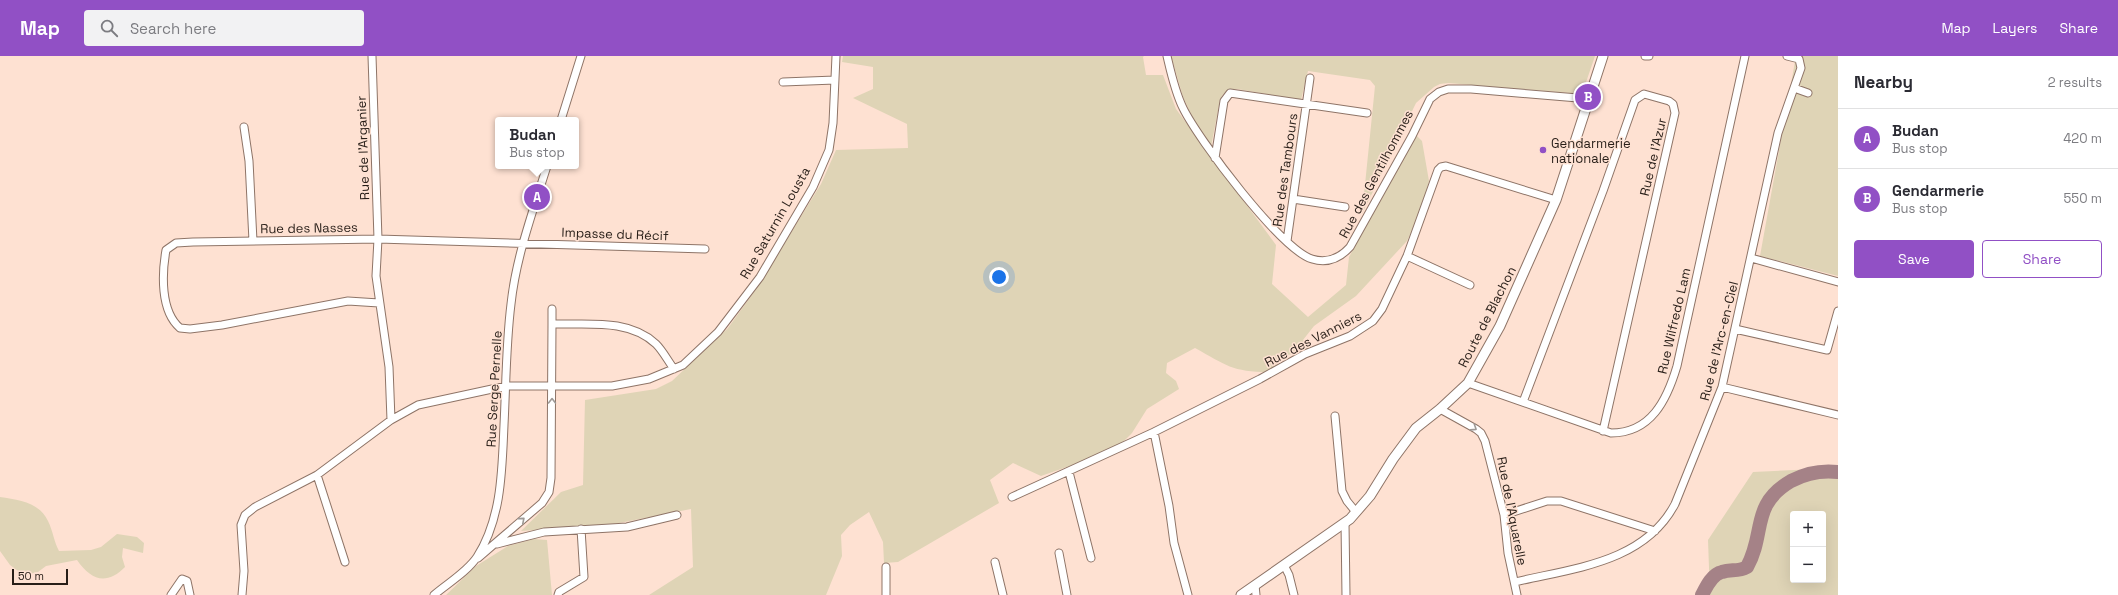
<!DOCTYPE html>
<html lang="en">
<head>
<meta charset="utf-8">
<style>
  :root { --surface:#fff; --page:#f2f2f3; --text:#2b2b33; --muted:#7c7c81; --line:#e1e1e2; --accent:#9150c5 }
  body { margin:0; font-family:"Space Grotesk",sans-serif; background:var(--page); color:var(--text) }
  .controls { position:absolute; right:12px; bottom:12px; display:grid; overflow:hidden; border-radius:4px; box-shadow:0 4px 16px #0002 }
  .controls button { width:36px; height:36px; display:grid; place-items:center; padding:0; border:0; border-bottom:1px solid var(--line); background:var(--surface); color:var(--text); font:20px sans-serif }
  .scale { position:absolute; left:12px; bottom:10px; width:56px; box-sizing:border-box; padding-left:4px; border:2px solid #281e18; border-top:0; font-size:11px; line-height:14px; white-space:nowrap; color:#281e18; -webkit-text-stroke:3px #fee1d2; paint-order:stroke }
  .you { position:absolute; left:999px; top:221px; width:14px; height:14px; margin:-10px; border:3px solid #fff; border-radius:50%; background:#1a73e8; box-shadow:0 0 0 6px #1a73e833 }
  .badge { display:grid; place-items:center; width:26px; height:26px; border-radius:50%; background:var(--accent); color:#fff; font-size:13px; font-weight:700 }
  .pin { position:absolute; translate:-50% -50%; border:2px solid #fff; box-shadow:0 1px 4px #0006 }
  .popup { position:absolute; left:495px; top:61px; width:84px; height:52px; box-sizing:border-box; display:grid; place-content:center; border-radius:4px; background:var(--surface); filter:drop-shadow(0 1px 3px #0005); font-size:13px; white-space:nowrap; color:var(--muted) }
  .popup b { font-size:15px; color:var(--text) }
  .popup::after { content:''; position:absolute; left:50%; top:100%; margin-left:-8px; border:8px solid transparent; border-top-color:var(--surface) }
  .list { margin:0; padding:0; list-style:none }
  h2 { display:flex; justify-content:space-between; align-items:center; height:52px; margin:0; padding:0 16px; font-size:17px }
  h2 small { font-size:13px; font-weight:400; color:var(--muted) }
  .list li { display:grid; grid-template-columns:26px 1fr auto; gap:12px; align-items:center; box-sizing:border-box; height:60px; padding:0 16px; border-top:1px solid var(--line) }
  .list b { display:block; font-size:15px; white-space:nowrap }
  .list p { margin:0; font-size:13px; white-space:nowrap; color:var(--muted) }
  .list em { font-size:13px; font-style:normal; color:var(--muted) }
  .actions { display:flex; gap:8px; padding:12px 16px }
  .actions a { flex:1; padding:9px 0; border:1px solid var(--accent); border-radius:4px; text-align:center; font-size:14px; color:var(--accent) }
  .actions .main { background:var(--accent); color:#fff }
  .icon { flex:none; width:22px; height:22px; fill:none; stroke:currentColor; stroke-width:2; stroke-linecap:round; stroke-linejoin:round }
  .map { position:relative; flex:none; width:1838px; height:539px; overflow:hidden }
  header { display:flex; align-items:center; gap:24px; box-sizing:border-box; height:56px; padding:0 20px; background:var(--accent); color:#fff }
  header strong { font-size:19px }
  nav { display:flex; gap:22px; margin-inline-start:auto; font-size:14px }
  .search { width:280px; height:36px; background:var(--page); display:flex; align-items:center; gap:10px; box-sizing:border-box; padding:0 14px; border-radius:4px; color:var(--muted); font-size:15px }
  main { display:flex }
  aside { flex:1; background:var(--surface) }
  .map>svg:first-child { display:block }
  .green { fill:#dfd4b6; fill-rule:evenodd }
  .lines { fill:none; stroke-linecap:round; stroke-linejoin:round }
  .river { stroke:#a58287; stroke-width:14 }
  .minor-casing { stroke:#8e7467; stroke-width:9 }
  .tertiary-casing { stroke:#8e7467; stroke-width:11 }
  .minor { stroke:#fff; stroke-width:7 }
  .tertiary { stroke:#fff; stroke-width:9 }
  .oneway { stroke:#9e9a97 }
  .poi-dot { fill:#9150c5; stroke:#fee1d2; stroke-width:1.5 }
  .labels { text-anchor:middle; dominant-baseline:central; stroke-width:3; stroke-linejoin:round; paint-order:stroke }
  .poi-label { font-size:13px; fill:#281e18; stroke:#fee1d2; text-anchor:start }
  .street-label { font-size:13px; fill:#281e18; stroke:#fee1d2 }
</style>
</head>
<body>
<header>
<strong>Map</strong>
<div class="search"><svg class="icon" aria-label="search" viewBox="0 0 24 24"><circle cx="10" cy="10" r="6"/><path d="M15 15l6 6"/></svg>Search here</div>
<nav><a>Map</a><a>Layers</a><a>Share</a></nav>
</header>
<main>
<div class="map">
<svg width="1838" height="539" viewBox="0 0 1838 539">
  <rect width="100%" height="100%" fill="#fee1d2"/>
  <path class="green" d="M843,0H1144L1143,1L1146,19H1163L1176,53L1276,189L1272,228L1308,261L1346,229L1349,201L1372,159L1383,133L1416,79L1422,85L1429,125L1421,156L1407,185L1356,240L1314,270L1303,284L1312,292L1282,301L1269,316C1232,316 1226,309 1195,292L1167,307L1166,317L1176,325L1179,333L1147,353L1132,377L1119,390L1104,398L1041,420L1013,407L990,424L999,447L898,506L884,507L883,486L869,456L850,469L841,479L842,500L826,539H649L693,511L691,453L614,468L521,475L561,436L583,429L585,344L656,333L672,325L728,272L754,236L784,188L821,128L836,94L908,92L907,68L853,42L873,33V11L842,6Z
    M1171,0H1595L1582,38L1448,27L1440,28L1434,31L1416,47L1362,158L1374,40L1375,30L1370,24L1308,15L1301,44L1237,33C1229,34 1223,36 1220,44L1211,91L1197,71L1183,41Z
    M1796,0H1838V220L1760,200Z
    M1838,412V539H1710L1708,484L1753,416ZM1793,458H1823V524H1793Z
    M0,441C19,444 39,446 48,465C53,475 54,486 59,495L91,494L101,491L117,478L137,481L144,487L143,497L123,492L122,501L125,511C106,530 91,524 77,504L46,510L38,516L29,518L18,515L10,509L0,495Z
    M534,483L547,484L552,539H446L476,510L508,490Z"/>
  <g class="lines">
    <path class="river" d="M1702,539C1706,531 1712,518 1722,516C1731,513 1738,516 1747,511C1766,477 1750,449 1791,425C1806,417 1821,414 1838,416"/>
    <defs>
      <path id="minor" d="M372,0L378,183L376,220L389,311L391,364
        M1167,0C1171,17 1175,36 1183,52C1198,83 1281,194 1312,203C1328,208 1340,202 1350,191L1412,80L1430,43L1439,36L1448,33H1471L1590,43
        M1645,0H1649
        M783,26L835,24
        M1794,32L1808,37
        M561,64L581,0
        M244,71L249,105L253,185
        M1215,102L1224,45L1230,37L1367,57
        M1293,143L1345,151
        M1287,185L1310,22
        M1407,200L1470,229
        M1751,202L1838,226
        M379,247L348,245L222,269L190,273L180,272C160,255 162,217 166,194L176,187L193,186L378,183L705,193
        M552,268V253
        M1735,273L1827,294L1838,255
        M1468,327L1611,377C1651,377 1667,344 1677,310L1745,0
        M1722,331L1838,359
        M1523,346L1603,135L1635,44L1644,38L1669,45L1673,48L1675,57L1603,375
        M1440,353L1476,373L1481,377L1485,385L1504,459L1508,497L1517,539
        M1335,360L1342,435L1347,445L1356,456
        M1069,416L1091,502
        M317,419L345,506
        M1012,441L1154,376
        M1504,459L1547,445H1561L1655,475
        M1345,467L1346,539
        M497,488L544,476L627,471L677,459
        M1059,497L1067,539
        M478,502L542,447L549,436L551,422L552,268C586,269 629,262 656,288C663,295 668,305 674,313
        M995,506L1003,539
        M1284,509L1289,519L1294,539
        M1515,526C1573,512 1644,507 1675,448L1722,331L1778,77L1801,12L1799,3L1787,0
        M1255,529L1256,539
        M171,539L182,523L187,525L190,539
        M242,539L244,515L241,469L245,459L255,451L317,419L391,364L418,349L506,330H612L649,323L683,309L718,276L760,221L813,131L829,94L833,67L836,0
        M434,539C448,527 467,516 477,501C502,462 502,413 504,369C506,329 506,288 511,248C516,201 533,155 547,110
        M558,539L559,536L584,521L581,473
        M886,539V511
        M1188,539L1174,487L1169,450L1154,376L1260,323L1305,298L1350,280L1373,265L1382,253L1407,200L1438,114L1441,111L1446,110L1556,144"/>
      <path id="tertiary" d="M1241,539L1350,463L1370,440L1393,403L1416,372L1440,353L1468,327L1500,270L1556,144L1603,0"/>
    </defs>
    <use href="#minor" class="minor-casing"/>
    <use href="#tertiary" class="tertiary-casing"/>
    <use href="#minor" class="minor"/>
    <use href="#tertiary" class="tertiary"/>
  </g>
  <defs><path id="oneway-chevron" d="M-2-3.5L2.5 0L-2 3.5" fill="none" stroke-width="1.6" stroke-linecap="round" stroke-linejoin="round"/></defs>
  <g class="oneway">
    <use href="#oneway-chevron" transform="translate(552 345) rotate(-89)"/>
    <use href="#oneway-chevron" transform="translate(1474 372) rotate(33)"/>
    <use href="#oneway-chevron" transform="translate(522 464) rotate(-40)"/>
  </g>
  <circle class="poi-dot" cx="1543" cy="94" r="4"/>
  <g class="labels">
    <g class="poi-label">
      <text x="1551" y="87">Gendarmerie<tspan x="1551" dy="15">nationale</tspan></text>
    </g>
    <g class="street-label">
      <text transform="translate(363 92) rotate(-92)">Rue de l'Arganier</text>
      <text transform="translate(1653 101) rotate(-77)">Rue de l'Azur</text>
      <text transform="translate(1285 114) rotate(-82)">Rue des Tambours</text>
      <text transform="translate(1376 118) rotate(-62)">Rue des Gentilhommes</text>
      <text transform="translate(775 167) rotate(-60)">Rue Saturnin Lousta</text>
      <text transform="translate(309 172) rotate(-1)">Rue des Nasses</text>
      <text transform="translate(615 178) rotate(2)">Impasse du Récif</text>
      <text transform="translate(1487 261) rotate(-63)">Route de Blachon</text>
      <text transform="translate(1674 265) rotate(-77)">Rue Wilfredo Lam</text>
      <text transform="translate(1313 283) rotate(-27)">Rue des Vanniers</text>
      <text transform="translate(1719 285) rotate(-76)">Rue de l'Arc-en-Ciel</text>
      <text transform="translate(494 333) rotate(-87)">Rue Serge Pernelle</text>
      <text transform="translate(1512 455) rotate(79)">Rue de l'Aquarelle</text>
    </g>
  </g>
</svg>
<div class="controls">
<button>+</button>
<button>−</button>
</div>
<div class="scale">50 m</div>
<div class="you"></div>
<div class="pin badge" style="left:537px;top:141px">A</div>
<div class="popup"><b>Budan</b>Bus stop</div>
<div class="pin badge" style="left:1588px;top:41px">B</div>
</div>
<aside>
<h2>Nearby<small>2 results</small></h2>
<ul class="list">
<li><span class="badge">A</span><div><b>Budan</b><p>Bus stop</p></div><em>420 m</em></li>
<li><span class="badge">B</span><div><b>Gendarmerie</b><p>Bus stop</p></div><em>550 m</em></li>
</ul>
<div class="actions"><a class="main">Save</a><a>Share</a></div>
</aside>
</main>
</body>
</html>
